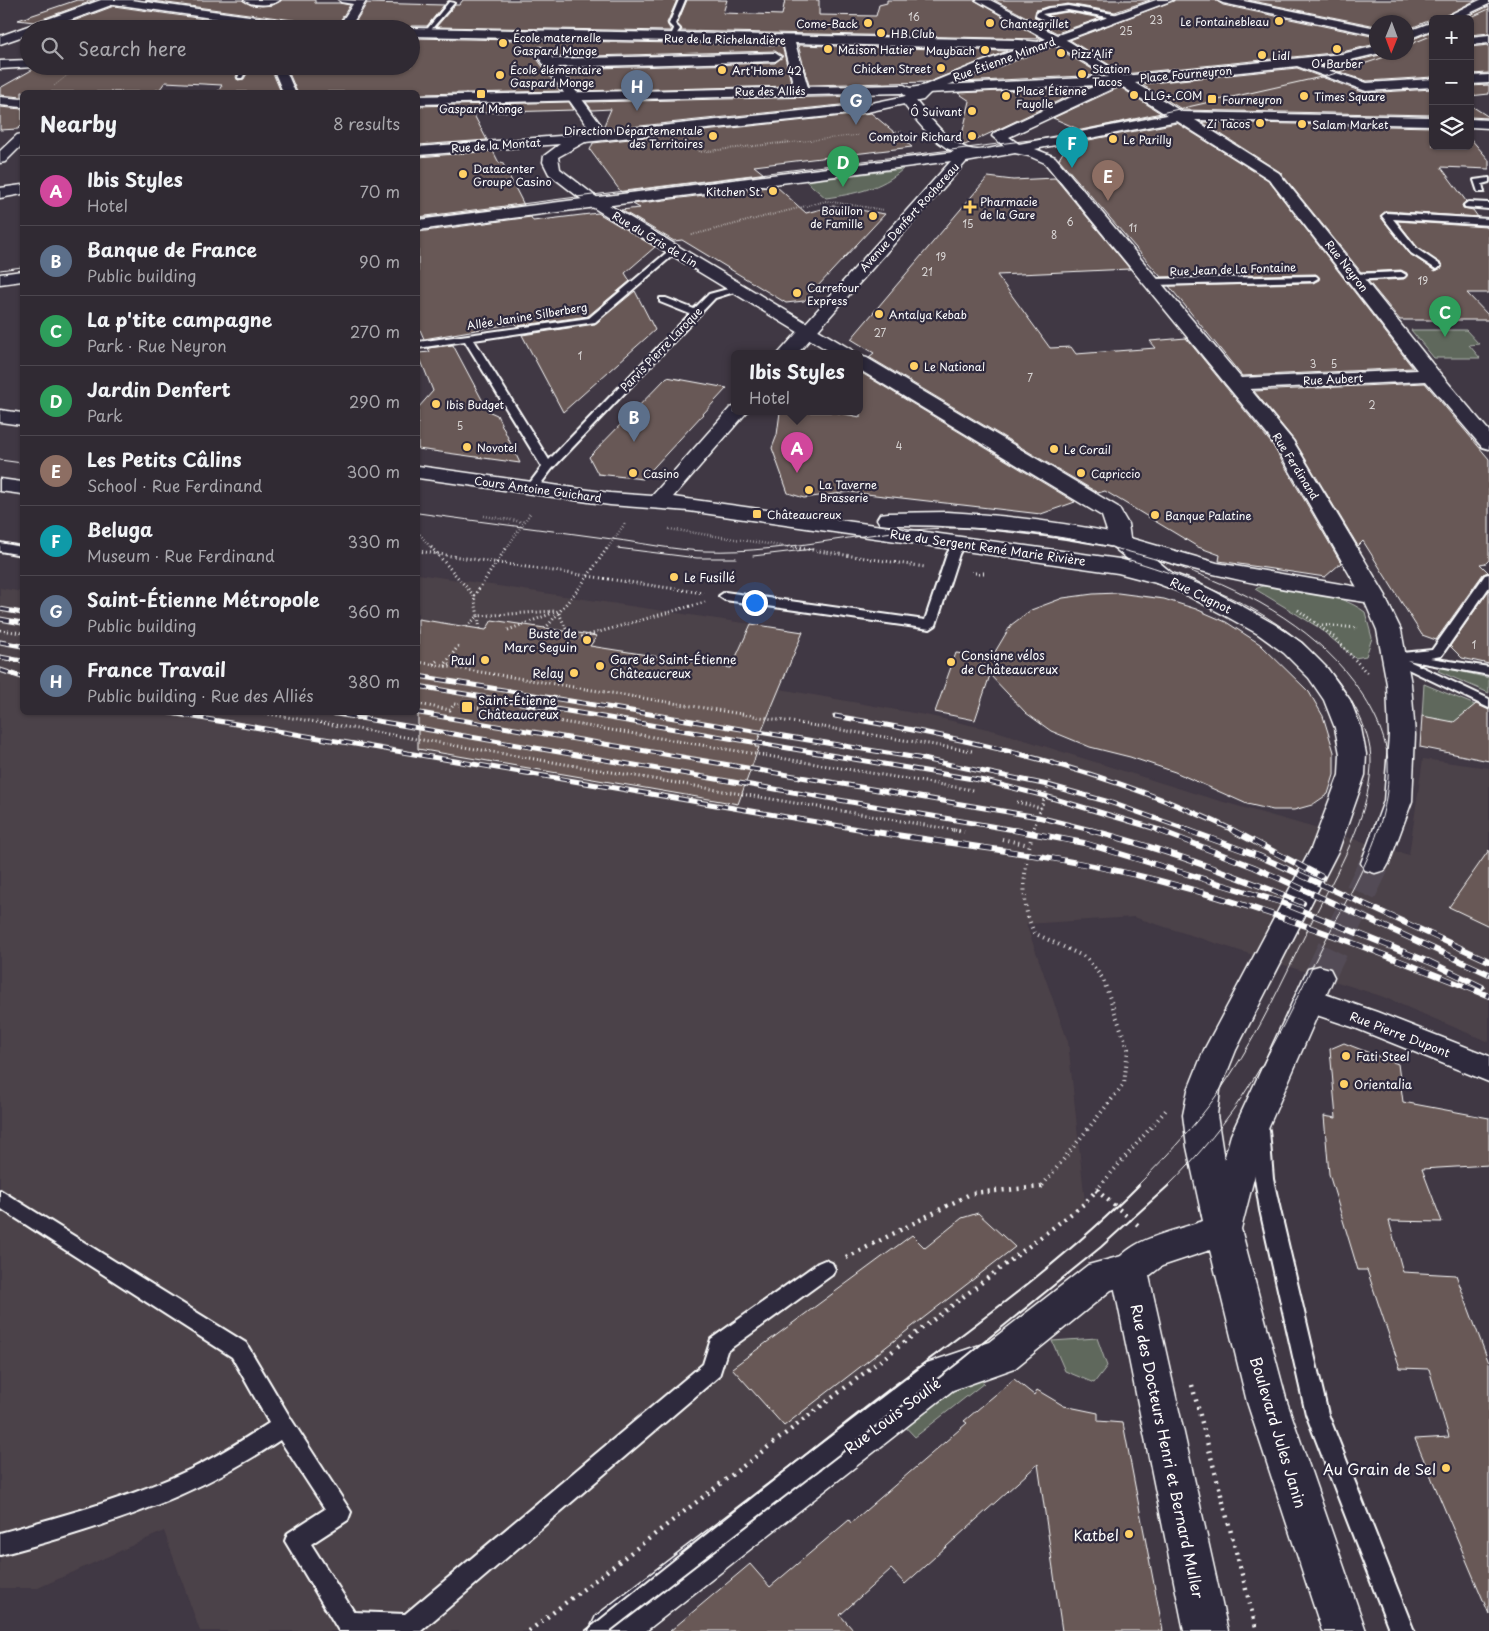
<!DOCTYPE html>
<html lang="en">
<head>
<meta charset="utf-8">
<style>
  :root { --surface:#302a33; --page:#38323b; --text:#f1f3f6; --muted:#a8a7ac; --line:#4b464e; --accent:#ea580c }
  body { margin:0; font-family:"Playpen Sans",sans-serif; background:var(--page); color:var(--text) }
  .controls { position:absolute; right:15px; top:15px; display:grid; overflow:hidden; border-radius:8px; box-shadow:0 1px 4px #0004 }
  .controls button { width:45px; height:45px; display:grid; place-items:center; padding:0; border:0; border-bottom:1px solid var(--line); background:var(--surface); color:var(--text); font:25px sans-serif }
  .compass { position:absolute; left:1369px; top:15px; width:45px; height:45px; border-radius:50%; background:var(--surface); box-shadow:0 1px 4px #0004; rotate:181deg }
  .you { position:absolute; left:754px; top:602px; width:18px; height:18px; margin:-12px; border:4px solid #fff; border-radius:50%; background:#1a73e8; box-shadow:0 0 0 8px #1a73e833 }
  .badge { display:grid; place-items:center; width:32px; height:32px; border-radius:50%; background:var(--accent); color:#fff; font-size:16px; font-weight:700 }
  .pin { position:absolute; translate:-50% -41px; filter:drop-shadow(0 1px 2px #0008) }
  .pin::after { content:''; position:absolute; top:26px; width:18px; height:15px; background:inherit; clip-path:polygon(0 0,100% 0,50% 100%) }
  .popup { position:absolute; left:731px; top:350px; width:132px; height:65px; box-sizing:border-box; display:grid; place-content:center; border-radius:8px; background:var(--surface); filter:drop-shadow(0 1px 4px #0005); font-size:16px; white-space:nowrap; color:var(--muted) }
  .popup b { font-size:19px; color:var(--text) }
  .popup::after { content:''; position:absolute; left:50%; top:100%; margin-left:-10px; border:10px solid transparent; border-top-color:var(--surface) }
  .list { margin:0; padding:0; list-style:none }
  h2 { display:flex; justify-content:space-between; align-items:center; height:65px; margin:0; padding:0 20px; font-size:21px }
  h2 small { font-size:16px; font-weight:400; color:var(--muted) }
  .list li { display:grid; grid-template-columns:32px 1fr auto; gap:15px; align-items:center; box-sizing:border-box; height:70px; padding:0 20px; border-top:1px solid var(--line) }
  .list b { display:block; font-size:19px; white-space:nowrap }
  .list p { margin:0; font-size:16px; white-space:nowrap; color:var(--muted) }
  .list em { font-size:16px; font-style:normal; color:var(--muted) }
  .icon { flex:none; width:28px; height:28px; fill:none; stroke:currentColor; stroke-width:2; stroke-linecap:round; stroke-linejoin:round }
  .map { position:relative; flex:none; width:1489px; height:1631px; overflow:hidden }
  .search { position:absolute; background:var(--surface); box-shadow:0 1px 4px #0004; left:20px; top:20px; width:400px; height:55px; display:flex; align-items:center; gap:12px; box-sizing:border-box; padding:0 18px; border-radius:28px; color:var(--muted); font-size:19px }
  .panel { position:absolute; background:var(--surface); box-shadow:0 1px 4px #0004; left:20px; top:90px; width:400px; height:625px; border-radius:8px }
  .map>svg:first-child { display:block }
  .built { fill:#4c4249 }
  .green { fill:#5f685c; stroke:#afb4ae }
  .building { fill:#685956; stroke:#fff }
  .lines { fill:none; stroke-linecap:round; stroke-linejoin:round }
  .secondary-tunnel { stroke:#534c57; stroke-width:31; stroke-dasharray:31 16; stroke-linecap:butt }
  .lane-casing { stroke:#fff; stroke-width:4 }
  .street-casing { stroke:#fff; stroke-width:3 }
  .secondary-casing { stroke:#fff; stroke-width:3 }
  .path-far5 { stroke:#fff; stroke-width:1; stroke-dasharray:0.5 2; stroke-linecap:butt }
  .path-far4 { stroke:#fff; stroke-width:2; stroke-dasharray:0.5 2; stroke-linecap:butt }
  .path-far3 { stroke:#fff; stroke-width:2.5; stroke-dasharray:0.5 2.5; stroke-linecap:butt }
  .path-far2 { stroke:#fff; stroke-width:3; stroke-dasharray:1 3; stroke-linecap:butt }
  .path-far1 { stroke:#fff; stroke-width:4; stroke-dasharray:1 4.5; stroke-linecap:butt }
  .path { stroke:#fff; stroke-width:4.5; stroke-dasharray:2 5.5; stroke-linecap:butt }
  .lane { fill:#2f2a3d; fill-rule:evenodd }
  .street { fill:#2f2a3d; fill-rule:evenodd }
  .secondary { fill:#2f2a3d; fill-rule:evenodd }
  .tram-far1 { stroke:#fff; stroke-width:1 }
  .tram { stroke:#fff; stroke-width:2 }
  .rail-far1-casing { stroke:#fff; stroke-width:5 }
  .rail-casing { stroke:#fff; stroke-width:6 }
  .rail-far1 { stroke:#2f2a3d; stroke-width:3; stroke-dasharray:10; stroke-linecap:butt }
  .rail { stroke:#2f2a3d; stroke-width:4.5; stroke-dasharray:12; stroke-linecap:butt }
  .poi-dot { fill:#ffd166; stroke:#2f2a3d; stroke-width:2 }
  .labels { text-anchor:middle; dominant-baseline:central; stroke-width:4.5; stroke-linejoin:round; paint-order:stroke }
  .number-label { font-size:10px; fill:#d9d6d5 }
  .far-poi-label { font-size:11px; fill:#fff; stroke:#2f2a3d; text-anchor:start }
  .far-street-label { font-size:11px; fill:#fff; stroke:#2f2a3d }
  .street-label { font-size:12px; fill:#fff; stroke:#2f2a3d }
  .poi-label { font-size:12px; fill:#fff; stroke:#2f2a3d; text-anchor:start }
  .near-street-label { font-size:15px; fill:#fff; stroke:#2f2a3d }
  .near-poi-label { font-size:15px; fill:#fff; stroke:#2f2a3d; text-anchor:end }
</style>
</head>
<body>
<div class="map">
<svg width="1489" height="1631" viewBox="0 0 1489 1631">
  <rect width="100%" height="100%" fill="#403844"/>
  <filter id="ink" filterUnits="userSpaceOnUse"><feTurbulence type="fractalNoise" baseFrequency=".02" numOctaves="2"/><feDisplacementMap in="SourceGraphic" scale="10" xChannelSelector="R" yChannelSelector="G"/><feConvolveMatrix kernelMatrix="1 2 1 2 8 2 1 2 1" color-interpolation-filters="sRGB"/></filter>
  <g filter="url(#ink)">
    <path class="built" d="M1004,0L1124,6L1057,29Z
      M418,574L803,632L780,689L930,716L996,731L1206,797L1409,855L1423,759L1489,768V1042L1381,996L1134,917L1026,924L1068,1042L1085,1203L529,1631H200L164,1531L38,1588H0V588L22,592V712H418Z"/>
    <path class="green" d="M903,169C881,189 854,194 826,198L806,181Z
      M1411,330H1466L1479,344L1469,345L1480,358H1434Z
      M1263,586C1297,591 1337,591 1365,612L1372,638L1366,656L1355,658L1318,627L1255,589Z
      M1441,667L1489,678V693L1438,671Z
      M1424,684L1480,707L1489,730L1422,716Z
      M1097,1338L1107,1366L1094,1383L1065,1371L1052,1341Z
      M976,1375L984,1383L915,1437L899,1420Z"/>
    <path class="building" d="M77,0H95L34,22L18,20Z
      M145,0H242L251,5L262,6L273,5L282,0H315V3H339L350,5L335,29H323L315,23Z
      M463,0H677L667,23L671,31L436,27L455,5H459Z
      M687,0H727L723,13L782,15L785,0H819V15L876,16L879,5L887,3V0H974L1042,39L681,31L682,29L677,24Z
      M994,0H1150L1115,12L1068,4L1036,10L1035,18L1054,27L1059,22L1048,15L1068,12L1101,18L1057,33Z
      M1175,0H1215L1223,5L1376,37V44L1342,52L1124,74L1070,40Z
      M1248,0H1476L1439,19H1433L1406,30V22H1376V26Z
      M367,3L444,5L427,26H411L409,29H351Z
      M114,6L273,29H52Z
      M1489,6V33L1470,35V19H1462Z
      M1433,31V77L1367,81L1321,66L1342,64L1380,55L1382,52H1406V42Z
      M411,38L782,45L792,86L578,91L562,69L775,63L783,56L775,51L554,57L546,48L540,46L533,53L560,91L418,94V92H297L286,66H411Z
      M798,45L1007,51L929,82L809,85Z
      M1489,45V73L1470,74V47Z
      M1054,46L1102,75L960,82L988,71Z
      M35,66H240L236,77L238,80L244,79L251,66H270L281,92H218L222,85L165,82L160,89L150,92H22V97L0,95V88L37,67Z
      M1297,68L1365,93L1433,89V115L1183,110L1141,84Z
      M1489,85V94L1470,96V86Z
      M1088,87L965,145L960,143L970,101L958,93Z
      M1120,87L1162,114L1076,131L1078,129L1053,118Z
      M866,96L855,99L859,103L602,130L611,109L592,110L586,102Z
      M569,102L574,110L473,113L487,140L418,145V106Z
      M1470,105L1489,117V118L1470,117Z
      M0,107L22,109V125L18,129L0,130Z
      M871,113L912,147L754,166L764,174L621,192L590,150L593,143Z
      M1202,122L1433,127V146H1470V138L1489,160V169L1441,167L1466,201L1462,205L1463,208L1473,210L1478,217L1386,211L1380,216L1410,254L1435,271L1442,268V265L1418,248L1397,221L1486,227L1489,230V293H1467L1489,316V320H1400L1368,281L1404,279L1407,273L1401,270L1361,272L1280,172Z
      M1177,123L1268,180L1413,368L1242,376L1169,286L1313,283L1319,280V277L1316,274L1161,277L1059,159L1068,144Z
      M493,151L499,163L502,162L524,205L418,218V157Z
      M988,177L1013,180L1055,178L1130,269L997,275L1050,348L1071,347L1076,354L1156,348L1150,341L1186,338L1272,444L1341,563L1325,577L1219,561L1220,555L1198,547L1105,491L1098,493L869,357L874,353L851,339Z
      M776,186L806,213L833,206L885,214L804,301L786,303L682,240L674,241L621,210L640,208L633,204Z
      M598,213L655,247L625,273L630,281L588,316L517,326L516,323L424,339L418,325V232L531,217L533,221Z
      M635,291L655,330L563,412L522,335L595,324Z
      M453,345L488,411L497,415L520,463L418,449V408L433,391L418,353L430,352L428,348Z
      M860,372L1075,502L1041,514L849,492L804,498L788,493L772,448L777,435L780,412H834L860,417Z
      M667,377L727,388L643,479L598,474L589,457Z
      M1425,383L1489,459V560L1486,563L1480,564L1488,572L1483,574L1436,640L1422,635L1363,541L1358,546L1294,440L1254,391Z
      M1489,590V664L1462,658L1450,646Z
      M1118,593L1164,599L1196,609L1226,622L1260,644L1309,692L1323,716L1334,752V775L1328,794L1312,805L1294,810H1273L1247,804L1175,772L1130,757L1090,747L1051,731L1026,713L990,675L975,720L935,712L956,653L992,657L1011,625L1031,610L1063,598L1093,594Z
      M418,619L486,630L492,620L597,636L590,646L731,668L751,624L803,632L755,747H759L738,804L418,749Z
      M1476,704L1489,710V761L1420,747L1422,716L1454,722Z
      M1489,850V926L1449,907Z
      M1344,1043L1398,1064L1403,1102L1489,1118V1165L1422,1169L1442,1222L1389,1221L1403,1272L1456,1275L1489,1363V1614L1415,1439L1449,1437L1429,1369L1400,1368L1367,1270H1358L1329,1174L1324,1116L1336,1118L1330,1049Z
      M978,1213L1015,1247L784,1426L732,1368L912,1235L925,1248L962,1218Z
      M1014,1379L1034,1395L1037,1390L1064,1406L1098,1413V1421L1123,1423L1163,1631H1062L1038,1464L905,1584L891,1569L840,1615L854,1631H670L750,1564L770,1587L849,1520L851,1523L967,1423L964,1421Z"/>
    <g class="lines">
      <path class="secondary-tunnel" d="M1319,977L1375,863"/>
      <defs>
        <path id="lane" d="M679,0H685L675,24L680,29L673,39L670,37L674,29L669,24Z
          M449,2L454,3L428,33H424Z
          M1068,6L1119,15L1122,17L1119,19L1068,10L1042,14L1057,22L1055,25L1036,16L1037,12L1049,8Z
          M242,66H249L242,78H238Z
          M1489,178V182L1482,184L1484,192H1478L1474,180Z
          M1468,202L1489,203V209L1465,207L1464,205Z
          M1386,213L1489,219V225L1393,219L1417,249L1439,264L1441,266L1436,269L1411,253L1382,216Z
          M672,248L679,250L595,322L474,340L549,460L690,314L660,302V298H666L694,309L709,294L739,286L744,289L715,298L552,469L536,490H528L526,488L542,467L465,341L418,348V342L589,318Z
          M1401,272L1406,275L1404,277L1355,280L1350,277L1355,274Z
          M1316,276L1318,278L1313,281L1153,285L1148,282L1153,279Z
          M959,539L965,543L959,554L936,625L930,629L725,600L719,596L725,592L925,620L947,554L955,540Z
          M0,543L22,547V555L0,551Z
          M1489,574V587L1441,656L1430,658L1489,667V675L1407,660L1489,699V708L1385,658L1392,654L1432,650L1485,575Z
          M1260,1123L1267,1125L1269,1130L1273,1179L1280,1210L1328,1414L1414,1631H1390L1306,1414L1260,1210L1255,1179L1251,1130L1253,1125Z
          M0,1190L246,1343L291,1419L351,1512L348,1520L311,1544L354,1612L405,1614L703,1364L711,1339L818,1263L825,1260L832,1263L835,1269L832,1275L727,1351L719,1376L421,1631H339L285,1541L288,1533L325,1509L280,1440C194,1498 99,1529 0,1555V1533C65,1515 130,1498 191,1469C218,1456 244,1439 269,1423L232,1357L0,1208Z"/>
        <path id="street" d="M101,0H131L315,25L321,29H288L114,4L46,29H29V34L0,44V36Z
          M244,0H280C273,6 251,6 244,0Z
          M339,0L366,1L349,29H337L353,4L341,2Z
          M976,0H990L1070,42L1124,76L1342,54L1376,46V52L1380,53L1342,62L1312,65L1367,83L1433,79V87L1366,91L1297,66L1135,83L1182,112L1433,117V125L1195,120L1279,173L1438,371L1489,431V449L1482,447L1426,381L1250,389L1293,441L1386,596L1382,601L1374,603L1366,601L1362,596L1274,443L1045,163L1029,156L1015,153L966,162L797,354H778L951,161L418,230V220L954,152C931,140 915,120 900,99L907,95L912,96C926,113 952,150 977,150C985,150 995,147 1004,146L992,136L994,133L1097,85L926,93L921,92L920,89L921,86L1108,77L1062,48ZM1120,85L1167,115L1019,144L1009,137ZM1177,121L1269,179L1417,370L1241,378L1055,157L1035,149Z
          M1217,0H1239L1376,28V35L1223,3Z
          M1480,0H1489V4L1457,19H1441Z
          M1433,22V29L1406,40V32Z
          M411,28L1019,40L1039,42L1045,46L1039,50L795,43L809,91L802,95L795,91L783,43L411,36Z
          M1489,35V43L1470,45V37Z
          M541,48L545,49L553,59L775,53L781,57L775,61L558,67L601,125L599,134L586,142L579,138L587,130V125L535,52Z
          M29,60V66L33,67L0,69V61Z
          M272,66H284L295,92H283Z
          M1489,75V83L1470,84V76Z
          M1470,119L1489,120V128L1470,127Z
          M22,134V145L5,162L0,163V151L17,135Z
          M22,271V281L0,284V274Z
          M734,407V412H747L673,497L1119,559L1172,573L1175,578L1172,583L1164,585L1118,573L689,511L610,505L418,478V466L610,493L652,496L730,408Z
          M0,410L22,413V425L0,422Z
          M0,479L22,482V494L0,491Z
          M947,512C1006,515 1063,523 1120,534L1128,536L1131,541L1128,546L1120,548C1043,533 967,524 888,525L880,524L877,519L880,514L888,513Z
          M1310,989L1377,1012L1489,1056V1082L1355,1028L1299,1009L1294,1001L1299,993Z
          M1129,1254L1142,1259L1147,1270L1142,1281L1111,1290L1015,1368L953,1390L646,1631H589L596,1616L927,1363L989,1342L1088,1265Z"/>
        <path id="secondary" d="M1156,0H1173L987,69L931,92L923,100L918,101L867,112L585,142L558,157L560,169L599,199L852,350L855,354H834L589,205L549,174L543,162L544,156L560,144L418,155V147L586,134L867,104L906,96L902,93L418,104V96L904,85L910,88L923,86L979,63Z
          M0,97L22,99V107L0,105Z
          M22,185V194L0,198V188Z
          M860,356L867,358L1118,507L1128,524L1130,538L1217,563L1382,591L1401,630L1411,684L1415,735L1412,801L1389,863L1385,870L1375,873L1365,870L1361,863L1384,801L1389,735L1387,684L1377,630L1365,602C1293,591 1223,579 1154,558L1172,573L1196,582L1240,605L1274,624L1302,643L1327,668L1350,700L1361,728L1366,754L1365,775L1339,849L1236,1050L1220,1090L1217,1115L1224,1160L1231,1135L1304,977L1308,969L1319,966L1330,969L1334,977L1265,1135L1241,1229L1287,1402L1366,1631H1322L1247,1402L1210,1250L1162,1266L1149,1276L1228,1631H1184L1111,1270C1126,1238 1173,1232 1203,1221L1187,1147L1183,1115L1188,1090L1204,1050L1311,849L1339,775L1340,754L1335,728L1324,700L1309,678L1284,653L1258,634L1224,615L1180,592L1156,583L1112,546L1102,516L860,370Z"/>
      </defs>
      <use href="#lane" class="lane-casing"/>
      <use href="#street" class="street-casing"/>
      <use href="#secondary" class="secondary-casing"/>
      <path class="path-far5" d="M66,69L77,68
        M54,86L79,66
        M894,132L904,131
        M778,144L860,135"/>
      <path class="path-far4" d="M698,149L700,152L790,142
        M692,235L826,201L884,210"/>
      <path class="path-far3" d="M484,516L524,522
        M669,529L801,549
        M418,532L432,549
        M506,549L531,512
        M607,549L626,522"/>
      <path class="path-far2" d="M431,547L474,596L478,616L466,627
        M792,547L925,567
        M418,551L703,593
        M971,573H987
        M474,596L507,547
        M1298,610L1335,638L1367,673
        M1322,625L1358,628
        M480,629L478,616L555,611
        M0,630L22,633
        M508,630L558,611L571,640L705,602
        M540,635L580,587L608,547
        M418,662L972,751
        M446,663L459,645
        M433,664L438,660
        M445,666L457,663
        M418,704L450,710L454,704L973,790
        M257,712L960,831
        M1017,802L1041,808
        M1033,831L1050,781"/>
      <path class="path-far1" d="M953,830L964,832
        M1034,830C1026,853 1022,883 1026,907C1027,916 1031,925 1034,933L1087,958L1103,979L1128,1049L1124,1084L1042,1186
        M1002,839L1029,845
        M1100,1186L1166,1110"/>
      <path class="path" d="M1096,1190L1138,1225
        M846,1258L972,1193L1041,1187L1043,1185
        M1192,1385L1257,1631
        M529,1631L1085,1203L1101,1185"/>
      <use href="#lane" class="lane"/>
      <use href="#street" class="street"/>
      <use href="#secondary" class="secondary"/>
      <path class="tram-far1" d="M1467,19L1489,9
        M1406,46L1433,35
        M418,217L1054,137L1330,75L1400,52
        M0,270L22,267
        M0,460L22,463
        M418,513C483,522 547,530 612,539C642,543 674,550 705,551C791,554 875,527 961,528C1091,531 1284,576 1360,691C1374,712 1387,738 1388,763C1391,821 1361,874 1334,924C1306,976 1283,1032 1251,1083C1228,1120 1199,1155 1168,1186
        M617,548L697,558H736
        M753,556L813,549
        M1120,557C1209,584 1303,618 1352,702C1363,721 1372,743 1371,766C1368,825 1331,881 1306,933C1283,980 1260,1030 1231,1074C1205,1115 1172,1151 1137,1186"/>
      <path class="tram" d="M585,1631C685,1550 785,1470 887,1391C973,1326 1063,1262 1139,1185
        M611,1631L963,1359L1101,1247L1169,1185"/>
      <defs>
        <path id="rail-far1" d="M0,609L22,613
          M0,619L22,623
          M0,642L22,646
          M0,657L22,661
          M0,670L22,677
          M418,676L918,758L1048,785L1109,802L1191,831
          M418,686L985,781L1045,796L1163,831
          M165,712L870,831
          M325,712L1020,831
          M414,712L1038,817L1095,831
          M835,716C973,739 1108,770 1235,831"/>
        <path id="rail" d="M862,830C960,845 1064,856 1160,881C1273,910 1381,953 1489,996
          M1014,830L1084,843L1280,902L1434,964
          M1090,830C1163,849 1233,874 1303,903
          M1158,830L1254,867L1489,974
          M1187,830L1259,856L1489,961
          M1232,830L1322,877
          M1428,961L1482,987"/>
      </defs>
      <use href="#rail-far1" class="rail-far1-casing"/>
      <use href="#rail" class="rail-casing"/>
      <use href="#rail-far1" class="rail-far1"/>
      <use href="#rail" class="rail"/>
    </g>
  </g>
  <g class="poi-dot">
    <circle cx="1279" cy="21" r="5"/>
    <circle cx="868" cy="23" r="5"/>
    <circle cx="990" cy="23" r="5"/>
    <circle cx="881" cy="33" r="5"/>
    <circle cx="503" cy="43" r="5"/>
    <circle cx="828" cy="49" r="5"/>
    <circle cx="1337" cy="49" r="5"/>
    <circle cx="985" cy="50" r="5"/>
    <circle cx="1061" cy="53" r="5"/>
    <circle cx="1262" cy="55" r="5"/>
    <circle cx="941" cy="68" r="5"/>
    <circle cx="722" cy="70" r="5"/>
    <circle cx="1082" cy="74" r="5"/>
    <circle cx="500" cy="75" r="5"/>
    <rect x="476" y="89" width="10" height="10" rx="2.5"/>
    <circle cx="1134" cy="95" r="5"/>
    <circle cx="1006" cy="96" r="5"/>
    <circle cx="1304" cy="96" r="5"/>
    <rect x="1207" y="94" width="10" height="10" rx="2.5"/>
    <circle cx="972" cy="111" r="5"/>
    <circle cx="1260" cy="123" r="5"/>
    <circle cx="1302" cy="124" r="5"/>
    <circle cx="713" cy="136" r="5"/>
    <circle cx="972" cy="136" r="5"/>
    <circle cx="1113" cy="139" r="5"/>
    <circle cx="463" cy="174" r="5"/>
    <circle cx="773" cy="191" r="5"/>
    <path d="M967.5 199.5h5v5h5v5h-5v5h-5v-5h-5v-5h5z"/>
    <circle cx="873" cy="216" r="5"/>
    <circle cx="797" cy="293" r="5"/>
    <circle cx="879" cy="314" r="5"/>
    <circle cx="914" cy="366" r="5"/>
    <circle cx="436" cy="404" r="5"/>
    <circle cx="467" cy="447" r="5"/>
    <circle cx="1054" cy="449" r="5"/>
    <circle cx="633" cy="473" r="5"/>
    <circle cx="1081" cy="473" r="5"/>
    <circle cx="809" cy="490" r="5"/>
    <rect x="752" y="509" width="10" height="10" rx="2.5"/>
    <circle cx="1155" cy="515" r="5"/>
    <circle cx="674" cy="577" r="5"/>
    <circle cx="587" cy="640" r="5"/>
    <circle cx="485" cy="660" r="5"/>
    <circle cx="951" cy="662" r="5"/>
    <circle cx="600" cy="666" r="5"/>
    <circle cx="574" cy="673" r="5"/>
    <rect x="461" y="701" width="12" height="12" rx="2.5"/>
    <circle cx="1346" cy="1056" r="5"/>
    <circle cx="1344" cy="1084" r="5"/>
    <circle cx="1446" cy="1468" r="5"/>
    <circle cx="1129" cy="1534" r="5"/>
  </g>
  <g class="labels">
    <g class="number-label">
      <text x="914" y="16">16</text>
      <text x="1156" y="19">23</text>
      <text x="1126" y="30">25</text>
      <text x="1070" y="221">6</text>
      <text x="968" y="223">15</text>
      <text x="1133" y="227">11</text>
      <text x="1054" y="234">8</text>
      <text x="941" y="256">19</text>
      <text x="927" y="271">21</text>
      <text x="1423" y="280">19</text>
      <text x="880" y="332">27</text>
      <text x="580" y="355">1</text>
      <text x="1313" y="363">3</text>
      <text x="1334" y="363">5</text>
      <text x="1030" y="377">7</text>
      <text x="1372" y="404">2</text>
      <text x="460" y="425">5</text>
      <text x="899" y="445">4</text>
      <text x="1474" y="644">1</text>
    </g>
    <g class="far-poi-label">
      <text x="1269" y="21" text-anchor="end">Le Fontainebleau</text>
      <text x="858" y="23" text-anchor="end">Come-Back</text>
      <text x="1000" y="23">Chantegrillet</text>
      <text x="891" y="33">HB Club</text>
      <text x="513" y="37">École maternelle<tspan x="513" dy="13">Gaspard Monge</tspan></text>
      <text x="838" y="49">Maison Hatier</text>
      <text x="975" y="50" text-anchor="end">Maybach</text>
      <text x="1071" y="53">Pizz'Alif</text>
      <text x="1272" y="55">Lidl</text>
      <text x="1337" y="63" text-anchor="middle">O' Barber</text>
      <text x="931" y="68" text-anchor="end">Chicken Street</text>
      <text x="1092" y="68">Station<tspan x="1092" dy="13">Tacos</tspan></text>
      <text x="510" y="69">École élémentaire<tspan x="510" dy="13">Gaspard Monge</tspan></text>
      <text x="732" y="70">Art'Home 42</text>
      <text x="1016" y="90">Place Étienne<tspan x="1016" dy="13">Fayolle</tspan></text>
      <text x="1144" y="95">LLG+.COM</text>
      <text x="1314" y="96">Times Square</text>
      <text x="1222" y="99">Fourneyron</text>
      <text x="481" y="108" text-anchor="middle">Gaspard Monge</text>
      <text x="962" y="111" text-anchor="end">Ô Suivant</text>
      <text x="1250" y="123" text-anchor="end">Zi Tacos</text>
      <text x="1312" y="124">Salam Market</text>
      <text x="703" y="130" text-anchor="end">Direction Départementale<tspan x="703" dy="13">des Territoires</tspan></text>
      <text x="962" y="136" text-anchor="end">Comptoir Richard</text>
      <text x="1123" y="139">Le Parilly</text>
      <text x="473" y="168">Datacenter<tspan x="473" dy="13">Groupe Casino</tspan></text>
      <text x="763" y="191" text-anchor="end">Kitchen St.</text>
      <text x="980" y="201">Pharmacie<tspan x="980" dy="13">de la Gare</tspan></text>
      <text x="863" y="210" text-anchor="end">Bouillon<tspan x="863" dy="13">de Famille</tspan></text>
      <text x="807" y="287">Carrefour<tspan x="807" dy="13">Express</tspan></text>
      <text x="889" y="314">Antalya Kebab</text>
      <text x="924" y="366">Le National</text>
      <text x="446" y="404">Ibis Budget</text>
      <text x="477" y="447">Novotel</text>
      <text x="1064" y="449">Le Corail</text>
      <text x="643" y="473">Casino</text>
      <text x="1091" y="473">Capriccio</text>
      <text x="819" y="484">La Taverne<tspan x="819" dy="13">Brasserie</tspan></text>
      <text x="767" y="514">Châteaucreux</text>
      <text x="1165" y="515">Banque Palatine</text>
    </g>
    <g class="far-street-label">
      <text transform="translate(725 39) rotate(1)">Rue de la Richelandière</text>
      <text transform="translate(1004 59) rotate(-20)">Rue Étienne Mimard</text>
      <text transform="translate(1186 74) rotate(-5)">Place Fourneyron</text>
      <text transform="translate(770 91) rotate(-1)">Rue des Alliés</text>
      <text transform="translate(496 145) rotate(-4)">Rue de la Montat</text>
      <text transform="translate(909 217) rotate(-48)">Avenue Denfert Rochereau</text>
      <text transform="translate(655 239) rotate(31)">Rue du Gris de Lin</text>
      <text transform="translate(1347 266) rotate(52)">Rue Neyron</text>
      <text transform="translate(1233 269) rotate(-2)">Rue Jean de La Fontaine</text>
      <text transform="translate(527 316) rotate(-9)">Allée Janine Silberberg</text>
      <text transform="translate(661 349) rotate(-46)">Parvis Pierre Laroque</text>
      <text transform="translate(1333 379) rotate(-3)">Rue Aubert</text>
      <text transform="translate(1296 466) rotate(58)">Rue Ferdinand</text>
      <text transform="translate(538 489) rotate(8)">Cours Antoine Guichard</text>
    </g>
    <g class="street-label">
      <text transform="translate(988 547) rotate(8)">Rue du Sergent René Marie Rivière</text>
      <text transform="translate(1201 595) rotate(26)">Rue Cugnot</text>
      <text transform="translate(1400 1034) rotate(21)">Rue Pierre Dupont</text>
    </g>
    <g class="poi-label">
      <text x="684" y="577">Le Fusillé</text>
      <text x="577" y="633" text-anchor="end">Buste de<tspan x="577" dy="14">Marc Seguin</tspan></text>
      <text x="961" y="655">Consigne vélos<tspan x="961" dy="14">de Châteaucreux</tspan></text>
      <text x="610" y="659">Gare de Saint-Étienne<tspan x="610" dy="14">Châteaucreux</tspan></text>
      <text x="475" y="660" text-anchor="end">Paul</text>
      <text x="564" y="673" text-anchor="end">Relay</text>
      <text x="478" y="700">Saint-Étienne<tspan x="478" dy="14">Châteaucreux</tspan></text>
      <text x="1356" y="1056">Fati Steel</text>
      <text x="1354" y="1084">Orientalia</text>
    </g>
    <g class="near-street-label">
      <text transform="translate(892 1415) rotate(-37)">Rue Louis Soulié</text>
      <text transform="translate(1279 1432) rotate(73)">Boulevard Jules Janin</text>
      <text transform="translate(1168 1451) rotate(78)">Rue des Docteurs Henri et Bernard Muller</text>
    </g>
    <g class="near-poi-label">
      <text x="1436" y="1468">Au Grain de Sel</text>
      <text x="1119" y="1534">Katbel</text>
    </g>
  </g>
</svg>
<div class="controls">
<button>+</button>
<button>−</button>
<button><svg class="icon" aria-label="layers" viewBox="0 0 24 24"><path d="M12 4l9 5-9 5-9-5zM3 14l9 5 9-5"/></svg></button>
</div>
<svg class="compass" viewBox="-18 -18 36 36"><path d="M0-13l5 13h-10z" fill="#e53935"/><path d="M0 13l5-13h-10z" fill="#a8a7ac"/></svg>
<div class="you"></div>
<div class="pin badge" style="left:797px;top:473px;background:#d1479c">A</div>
<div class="popup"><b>Ibis Styles</b>Hotel</div>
<div class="pin badge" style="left:634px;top:442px;background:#5c6f8a">B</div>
<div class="pin badge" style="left:1445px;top:337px;background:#2e9e5b">C</div>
<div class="pin badge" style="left:843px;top:187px;background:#2e9e5b">D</div>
<div class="pin badge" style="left:1108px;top:201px;background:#8d6e63">E</div>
<div class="pin badge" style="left:1072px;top:168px;background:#0f9aa8">F</div>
<div class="pin badge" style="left:856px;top:125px;background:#5c6f8a">G</div>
<div class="pin badge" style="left:637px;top:111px;background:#5c6f8a">H</div>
<div class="search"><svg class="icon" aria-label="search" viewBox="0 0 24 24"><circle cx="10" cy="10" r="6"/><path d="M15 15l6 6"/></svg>Search here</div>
<section class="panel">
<h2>Nearby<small>8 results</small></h2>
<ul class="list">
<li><span class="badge" style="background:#d1479c">A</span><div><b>Ibis Styles</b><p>Hotel</p></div><em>70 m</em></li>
<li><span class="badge" style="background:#5c6f8a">B</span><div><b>Banque de France</b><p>Public building</p></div><em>90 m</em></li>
<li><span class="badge" style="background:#2e9e5b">C</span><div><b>La p'tite campagne</b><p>Park · Rue Neyron</p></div><em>270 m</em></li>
<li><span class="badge" style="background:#2e9e5b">D</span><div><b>Jardin Denfert</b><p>Park</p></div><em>290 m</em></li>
<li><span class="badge" style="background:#8d6e63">E</span><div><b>Les Petits Câlins</b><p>School · Rue Ferdinand</p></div><em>300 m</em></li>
<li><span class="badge" style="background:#0f9aa8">F</span><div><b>Beluga</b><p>Museum · Rue Ferdinand</p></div><em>330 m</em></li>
<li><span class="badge" style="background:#5c6f8a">G</span><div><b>Saint-Étienne Métropole</b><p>Public building</p></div><em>360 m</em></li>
<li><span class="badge" style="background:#5c6f8a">H</span><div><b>France Travail</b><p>Public building · Rue des Alliés</p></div><em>380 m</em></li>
</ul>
</section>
</div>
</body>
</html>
